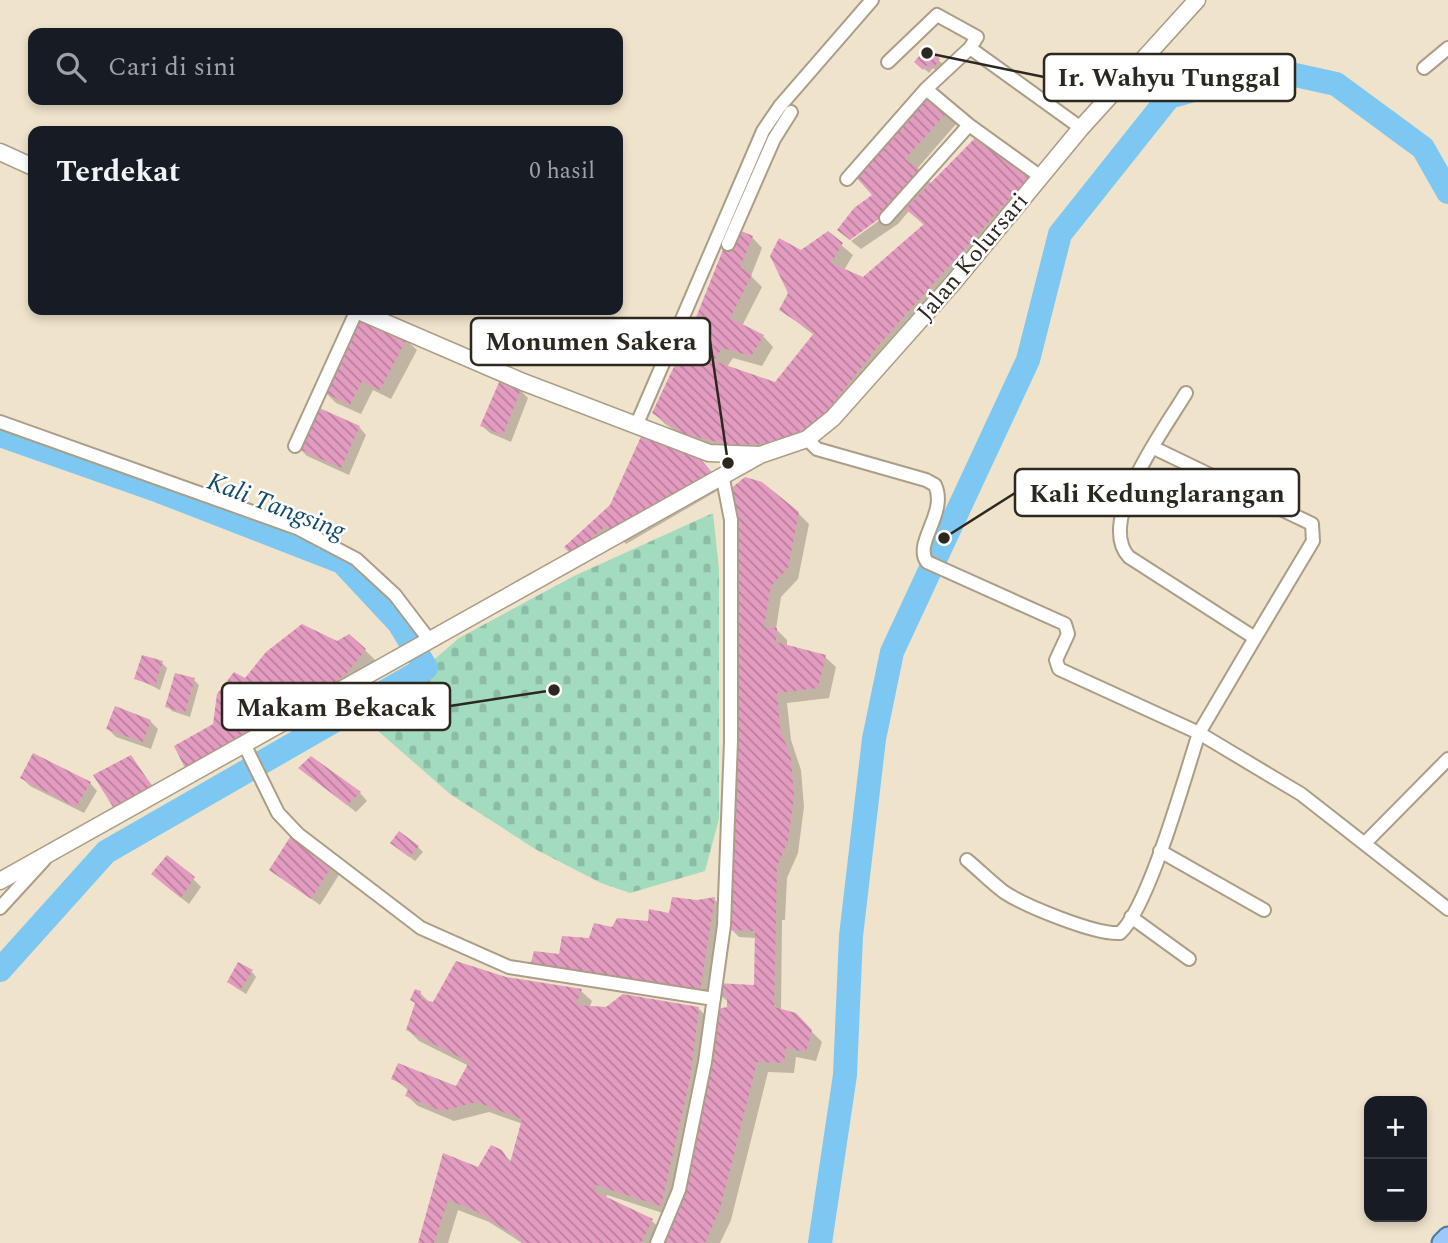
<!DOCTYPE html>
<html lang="id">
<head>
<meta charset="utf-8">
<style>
  :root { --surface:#171b24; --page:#20242c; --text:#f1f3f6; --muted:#9ea1a6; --line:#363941 }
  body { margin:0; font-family:Spectral,serif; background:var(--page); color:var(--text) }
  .controls { position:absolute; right:21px; bottom:21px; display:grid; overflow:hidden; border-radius:14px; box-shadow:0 4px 10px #0003 }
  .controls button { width:63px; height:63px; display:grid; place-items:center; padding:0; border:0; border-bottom:2px solid var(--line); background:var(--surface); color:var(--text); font:35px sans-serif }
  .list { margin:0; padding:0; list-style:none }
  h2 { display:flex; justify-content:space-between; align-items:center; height:91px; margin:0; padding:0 28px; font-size:30px }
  h2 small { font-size:23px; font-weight:400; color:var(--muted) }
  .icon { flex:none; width:38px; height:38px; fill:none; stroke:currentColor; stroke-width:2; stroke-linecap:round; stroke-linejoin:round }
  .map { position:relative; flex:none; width:1448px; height:1243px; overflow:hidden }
  .search { position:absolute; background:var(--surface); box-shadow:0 4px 10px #0003; left:28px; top:28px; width:595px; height:77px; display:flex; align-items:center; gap:18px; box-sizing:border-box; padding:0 24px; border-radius:14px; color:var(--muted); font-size:26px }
  .panel { position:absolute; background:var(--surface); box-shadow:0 4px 10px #0003; left:28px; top:126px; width:595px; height:189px; border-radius:14px }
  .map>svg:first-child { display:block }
  .cemetery { fill:url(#cemetery-stones) }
  .shadow { fill:#0003; fill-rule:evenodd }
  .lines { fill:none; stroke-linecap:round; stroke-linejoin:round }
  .river { stroke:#7dc8f3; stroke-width:24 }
  .building { fill:url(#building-back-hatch) }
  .minor-casing { stroke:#ab9e88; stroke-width:16 }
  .tertiary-casing { stroke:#ab9e88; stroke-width:19 }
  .primary-casing { stroke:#4c78a8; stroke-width:23 }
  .minor { stroke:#fff; stroke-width:12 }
  .tertiary { stroke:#fff; stroke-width:16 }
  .primary { stroke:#9ec8f7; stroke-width:19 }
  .labels { text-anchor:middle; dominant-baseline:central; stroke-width:5; stroke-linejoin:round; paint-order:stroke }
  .street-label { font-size:24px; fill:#2d281f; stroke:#fff }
  .water-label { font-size:26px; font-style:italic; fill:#104c69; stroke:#fff }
  .leader { fill:none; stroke:#2d281f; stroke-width:2.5 }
  .callout-dot { fill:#2d281f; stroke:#fff; stroke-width:2.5 }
  .callout { fill:#fff; stroke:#2d281f; stroke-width:2.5 }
  .callout-label { font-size:26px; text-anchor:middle; font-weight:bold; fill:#2d281f }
</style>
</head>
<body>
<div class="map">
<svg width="1448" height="1243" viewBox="0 0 1448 1243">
  <defs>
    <pattern id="cemetery-stones" width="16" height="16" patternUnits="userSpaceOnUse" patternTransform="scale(1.75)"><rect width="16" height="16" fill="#a3dbbf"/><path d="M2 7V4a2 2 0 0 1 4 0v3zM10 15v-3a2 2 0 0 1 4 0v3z" fill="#8dbca4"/></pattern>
    <pattern id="building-back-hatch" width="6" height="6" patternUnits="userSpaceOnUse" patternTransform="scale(1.75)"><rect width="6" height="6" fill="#e39cc0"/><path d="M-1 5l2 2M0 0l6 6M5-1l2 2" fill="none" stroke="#b87f9b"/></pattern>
  </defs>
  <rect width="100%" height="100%" fill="#f0e3cb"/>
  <path class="cemetery" d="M713,513L719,570V819L705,871L630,893L601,883L535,849L450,794L353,709L422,670L459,638L574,576Z"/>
  <path class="shadow" d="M926,50L944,65L938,72L933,68L929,73L917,62Z
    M928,97L956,124L916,170L932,184L1028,178L1038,188L893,350L831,430L806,444L776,454L696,444L665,424L654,413L752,237L762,248L751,276L762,287L742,326L763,336L773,347L762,366L733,358L727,367L776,384L814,335L781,310L790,293L801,252L828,234L853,255L844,270L864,279L925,226L909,211L898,224L861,249L851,241L895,209L893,207L849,239L839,230L875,195Z
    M406,340L417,350L391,399L373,390L361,414L336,403L325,392Z
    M520,390L528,398L511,442L490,433L482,426Z
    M359,427L366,435L349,475L307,456L299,448Z
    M645,432L724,487L626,544L618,536L584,565L566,547L611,506Z
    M798,513L809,524L798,579L781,597L776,629L787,640V647L825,657L836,667L829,698L787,703L791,740L801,770L804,807L798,853L787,878L785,920H782L781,1011L795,1015L822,1042L816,1061L796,1057L794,1073L768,1072L731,1220L720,1243H522L489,1222L458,1210L448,1243H420L444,1155L479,1169L501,1152L512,1162L523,1124L489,1112L454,1121L418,1106L407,1096L409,1091L393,1078L457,1089L469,1066L419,1041L408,1030L420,993L430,1003L505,978L581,991L592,1001L589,1008H698L712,1022L730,1008L729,1002L716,993L755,987L756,938L739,937L731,929L732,520ZM607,1195L672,1216L665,1233L652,1221L606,1199Z
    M337,643L365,650L376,661L357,684L197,777L186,767L245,680Z
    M162,663L167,668L160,690L136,678Z
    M194,680L199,685L190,717L172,711L167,706Z
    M116,708L150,721L158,729L151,749L116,737L108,729Z
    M130,757L159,794L122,814L115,806Z
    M311,758L360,793L367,801L356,812L308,775Z
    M22,778L90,783L97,791L84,813L30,786Z
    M397,847H418L423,852L415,861Z
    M334,862L342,870L320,905L271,870Z
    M193,879L201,887L189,904L161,882Z
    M714,899L725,909L710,1001L642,994L543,977L560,956L613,929L650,923L697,902Z
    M252,972L256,977L246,994L235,987Z"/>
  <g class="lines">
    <path class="river" d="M0,435L159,491L342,562L399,623L426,668L106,852L0,970
      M820,1243L845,1075L851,936L874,739L892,652L1028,360L1060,234L1169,97L1268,69L1336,84L1423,148L1448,192"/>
  </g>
  <path class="building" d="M926,48L940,59L933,69L927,65L923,70L914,62Z
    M928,94L947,112L905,159L923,172L887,213L850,240L837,230L854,208L872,195L855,176Z
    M977,136L1029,177L883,340L820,420L795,434L764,444L731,445L683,434L652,413L689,335L732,227L753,236L740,267L752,275L730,318L764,335L751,356L722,348L714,361L775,382L814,333L779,310L788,293L770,256L779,238L801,250L828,231L843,243L831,263L863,277L924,224L905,209Z
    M359,317L407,338L380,390L362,381L350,405L323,392Z
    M500,380L521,389L503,435L480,426Z
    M317,407L360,426L341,468L297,448Z
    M644,430L694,451L715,476L614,535L606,526L572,555L564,547L610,505Z
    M745,477L762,482L799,512L788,568L771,586L764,627L777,628L776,642L826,655L818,688L777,693L780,728L791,758L794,796L788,841L777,866L774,1007L796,1013L812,1030L806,1052L786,1048L784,1063L757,1062L720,1209L705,1243H657L666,1228L712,1010L727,1007V996L714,994L716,983L754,985L755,931L729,930L731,577L723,495Z
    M302,624L337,641L349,634L366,649L347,673L326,689L312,685L290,710L185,768L174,746L213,724L217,694L234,672L245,678L266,652Z
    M142,655L163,661L155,686L134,679Z
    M175,673L195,678L185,713L165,707Z
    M115,706L151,720L143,742L106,729Z
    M33,753L91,782L76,807L20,778Z
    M131,755L152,786L113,807L93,775Z
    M311,756L361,792L347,805L298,768Z
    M399,831L419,846L409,857L390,843Z
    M292,834L335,861L311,899L269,870Z
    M167,855L195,877L181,898L151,874Z
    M672,897L697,900L715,897L700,991L530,967L534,951L559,954L562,936L589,938L594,923L612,927L617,918L648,921L649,909L669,913Z
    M456,961L506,977L582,989L576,1005L606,1007L623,994L699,1007L690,1079L661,1206L596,1185V1192L653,1219L641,1243H521L522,1240L476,1211L448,1200L434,1243H418L443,1153L478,1167L491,1145L502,1150L510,1163L522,1119L477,1102L442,1111L405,1096L409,1087L391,1079L398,1063L456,1086L469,1062L406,1030L415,1003L410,1000L415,989L421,991V999L433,1002Z
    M238,962L253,970L240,990L227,982Z"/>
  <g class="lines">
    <defs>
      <path id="minor" d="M888,62L937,15L977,37L970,48
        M1424,68L1448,48
        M926,89L969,125L1041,177
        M847,179L926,89L970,48L1081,128
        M886,218L969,125
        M728,244L774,139L791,112
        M1186,393C1166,427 1095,521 1129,557L1255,638L1199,733L1301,794L1448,909
        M0,422L297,528L356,559L395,595L430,641
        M636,426L763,131L780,106L872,0
        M807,439L817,449L926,480L935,485C948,513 913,543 927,562L1065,624L1068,634L1056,660L1059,669L1199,733C1185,776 1149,907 1120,933C1096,935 1025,906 1004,892C991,882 979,870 967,860
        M295,446L357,310
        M1154,448L1312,524L1313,541L1255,638
        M245,746L278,813L298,834L421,928L509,967L714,999
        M1365,843L1448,759
        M1160,851L1264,910
        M0,908L44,860
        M1131,917L1189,959
        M657,1243L679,1190L705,1062L724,925L731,741V520L723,479"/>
      <path id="tertiary" d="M0,152L33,167
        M356,310L523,382L709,453L760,455
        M0,881L760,455L807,439L833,418L953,283L1081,128L1197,0"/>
      <path id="primary" d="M1442,1243L1448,1237"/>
    </defs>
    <use href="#minor" class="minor-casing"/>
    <use href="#tertiary" class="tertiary-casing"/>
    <use href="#primary" class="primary-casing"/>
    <use href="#minor" class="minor"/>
    <use href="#tertiary" class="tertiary"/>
    <use href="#primary" class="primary"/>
  </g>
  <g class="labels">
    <g class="street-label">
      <text transform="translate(973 257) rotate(-50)">Jalan Kolursari</text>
    </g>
    <g class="water-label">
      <text transform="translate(276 506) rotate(21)">Kali Tangsing</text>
    </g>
  </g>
  <path class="leader" d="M927 53L1044 77M728 463L710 341M944 538L1015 493M554 690L450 706"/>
  <g class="callout-dot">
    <circle cx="927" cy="53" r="7"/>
    <circle cx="728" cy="463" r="7"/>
    <circle cx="944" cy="538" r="7"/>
    <circle cx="554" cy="690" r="7"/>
  </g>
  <g class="callout">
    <rect x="1044" y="54" width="251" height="47" rx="7"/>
    <rect x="471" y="318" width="239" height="47" rx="7"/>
    <rect x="1015" y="469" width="284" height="47" rx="7"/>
    <rect x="222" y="683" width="228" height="47" rx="7"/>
  </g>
  <g class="callout-label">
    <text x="1169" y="86">Ir. Wahyu Tunggal</text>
    <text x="591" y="350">Monumen Sakera</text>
    <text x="1157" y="502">Kali Kedunglarangan</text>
    <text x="336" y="716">Makam Bekacak</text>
  </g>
</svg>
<div class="controls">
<button>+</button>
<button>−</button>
</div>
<div class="search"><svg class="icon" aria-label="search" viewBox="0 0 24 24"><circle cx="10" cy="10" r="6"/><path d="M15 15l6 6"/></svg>Cari di sini</div>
<section class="panel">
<h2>Terdekat<small>0 hasil</small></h2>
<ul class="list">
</ul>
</section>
</div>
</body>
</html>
